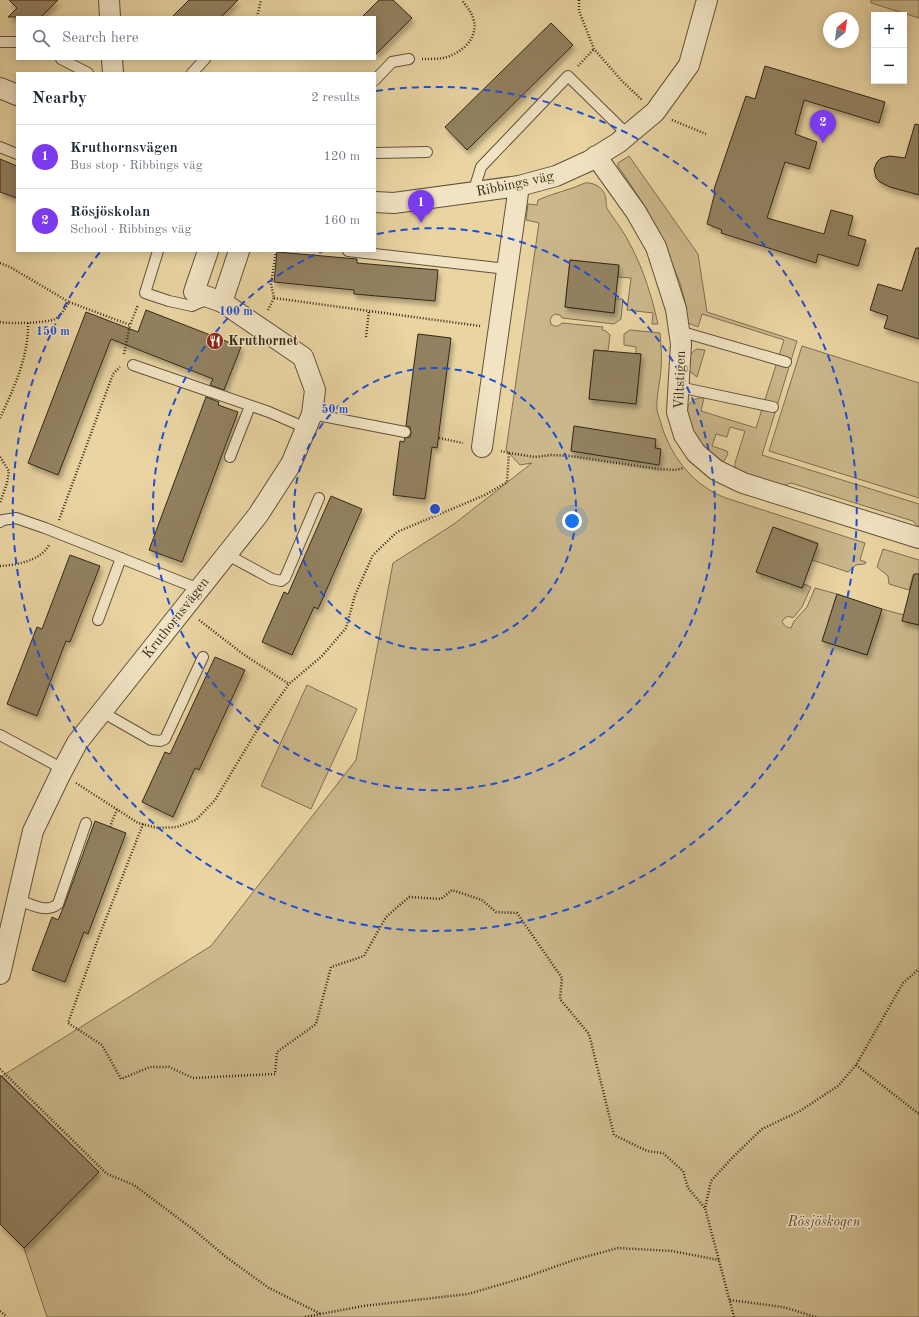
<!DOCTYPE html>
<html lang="en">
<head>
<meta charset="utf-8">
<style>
  :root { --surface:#fff; --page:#f6f6f7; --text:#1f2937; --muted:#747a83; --line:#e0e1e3; --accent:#7c3aed }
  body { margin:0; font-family:"Old Standard TT",serif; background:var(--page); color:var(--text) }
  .controls { position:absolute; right:12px; top:12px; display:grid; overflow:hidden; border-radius:0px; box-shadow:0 2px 10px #0003 }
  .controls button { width:36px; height:36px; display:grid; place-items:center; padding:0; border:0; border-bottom:1px solid var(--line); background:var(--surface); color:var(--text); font:20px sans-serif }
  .compass { position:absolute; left:823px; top:12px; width:36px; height:36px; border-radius:50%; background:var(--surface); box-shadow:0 2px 10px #0003; rotate:29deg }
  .you { position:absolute; left:572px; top:521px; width:14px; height:14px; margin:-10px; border:3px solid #fff; border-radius:50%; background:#1a73e8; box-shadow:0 0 0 6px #1a73e833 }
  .badge { display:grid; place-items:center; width:26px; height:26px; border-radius:50%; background:var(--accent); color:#fff; font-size:13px; font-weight:700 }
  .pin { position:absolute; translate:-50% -33px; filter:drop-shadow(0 1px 2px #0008) }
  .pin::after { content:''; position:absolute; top:21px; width:14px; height:12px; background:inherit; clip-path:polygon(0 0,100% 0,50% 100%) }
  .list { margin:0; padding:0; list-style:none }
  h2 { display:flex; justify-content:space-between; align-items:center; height:52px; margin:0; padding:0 16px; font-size:17px }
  h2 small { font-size:13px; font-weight:400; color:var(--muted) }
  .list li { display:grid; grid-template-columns:26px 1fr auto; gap:12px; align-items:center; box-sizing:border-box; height:64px; padding:0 16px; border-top:1px solid var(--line) }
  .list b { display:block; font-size:15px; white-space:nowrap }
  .list p { margin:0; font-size:13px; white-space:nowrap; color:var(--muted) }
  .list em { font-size:13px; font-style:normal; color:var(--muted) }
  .icon { flex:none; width:22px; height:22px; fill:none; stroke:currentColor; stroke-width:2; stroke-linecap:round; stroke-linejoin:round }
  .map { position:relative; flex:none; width:919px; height:1317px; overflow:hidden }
  .search { position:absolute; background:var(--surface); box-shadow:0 2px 10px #0003; left:16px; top:16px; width:360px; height:44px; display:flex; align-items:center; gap:10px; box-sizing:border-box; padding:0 14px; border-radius:0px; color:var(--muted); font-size:15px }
  .panel { position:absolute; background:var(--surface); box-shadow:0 2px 10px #0003; left:16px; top:72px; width:360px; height:180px; border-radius:0px }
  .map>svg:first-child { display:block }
  .green { fill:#cab78b; stroke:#7e6f52 }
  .building { fill:#928160; stroke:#332718; filter:url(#shadow) }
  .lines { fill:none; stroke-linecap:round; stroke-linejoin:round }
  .service-casing { stroke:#60523a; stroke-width:12 }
  .minor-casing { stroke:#60523a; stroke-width:22 }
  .path { stroke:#332718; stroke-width:2.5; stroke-dasharray:1 2; stroke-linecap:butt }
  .service { stroke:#f1e3c3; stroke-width:10 }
  .minor { stroke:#f1e3c3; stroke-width:20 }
  .ring { fill:none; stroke:#1d4ed8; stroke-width:2; stroke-dasharray:7 5 }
  .labels { text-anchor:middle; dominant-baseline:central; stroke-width:3; stroke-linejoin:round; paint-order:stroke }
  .street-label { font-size:14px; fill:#332718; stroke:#f1e3c3 }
  .poi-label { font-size:14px; font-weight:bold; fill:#332718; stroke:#f1e3c3; text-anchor:start }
  .park-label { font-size:14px; font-style:italic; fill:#594b35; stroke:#f1e3c3 }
  .centre { fill:#1d4ed8; stroke:#f1e3c3; stroke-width:2 }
  .ring-label { font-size:12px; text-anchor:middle; font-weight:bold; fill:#1d4ed8; stroke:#f1e3c3; stroke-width:3; stroke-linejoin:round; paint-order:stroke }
</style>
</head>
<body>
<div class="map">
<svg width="919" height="1317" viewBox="0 0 919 1317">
  <defs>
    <filter id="shadow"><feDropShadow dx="2.5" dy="4.5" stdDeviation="2" flood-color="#0004"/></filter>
  </defs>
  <rect width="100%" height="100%" fill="#e9d4a2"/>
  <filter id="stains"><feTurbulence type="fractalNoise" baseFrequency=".005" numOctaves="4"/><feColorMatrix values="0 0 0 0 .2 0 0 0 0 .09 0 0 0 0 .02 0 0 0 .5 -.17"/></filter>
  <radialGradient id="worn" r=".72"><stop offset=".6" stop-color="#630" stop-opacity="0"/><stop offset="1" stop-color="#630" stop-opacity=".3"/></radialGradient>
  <path class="green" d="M871,0H919V18L871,3Z
    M629,156L698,254L707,312L797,341L762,455L919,504V528L913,521L791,483L782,486L737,471L735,470V463L745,431L730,427L727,437L716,434L712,446L727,451L728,454L724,461L720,462L715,460L692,433L685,412C689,403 694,397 704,398L701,411L756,428L784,340L702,314L698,327L688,323L683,317L687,309L680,283L660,233L646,208L618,166V163Z
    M585,183C593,182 602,187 605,195C607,200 605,205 608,210C616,222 625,233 631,246C644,271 652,297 658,324H652L653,313L627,310L631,278L618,277L619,266L570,260L565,307L614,313L615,299H623L621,319L614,324L562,318L560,315L555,314L552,316L550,320L551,324L554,326H558L562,323L603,327L602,330L606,331L610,335L608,351L594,350L589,399L636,403L641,354H636V347L624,345V334L630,330L660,333C661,345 662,358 661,370C660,383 656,397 657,410C658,415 661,422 662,427C673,459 694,486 726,498L865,543L860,560L866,562L865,564L856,565L848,572L812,560L818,543L773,527L757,572L802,588L804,584L811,587L802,607L793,618L788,616L785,618L782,621C784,626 786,627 791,628L794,621L807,607L815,588L837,594L823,641L867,655L882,609L904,615L902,621L919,625V1317H47L24,1248L99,1172L2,1076L211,946L356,760L393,563L454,524L532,463L520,465L506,450L539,223L526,220L528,204L537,205L538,200C553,193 570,190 585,183Z
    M802,346L919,383V498L769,451Z
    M697,349L705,350L697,377L688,370C689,361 688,353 697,349Z
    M883,549L919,560V576L913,575L909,590L889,584L888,576L877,567Z
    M307,685L357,709L311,809L261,786Z"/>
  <path class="building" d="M9,0H58L41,17H8L17,8Z
    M189,0H238L221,17H172Z
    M379,0H393L412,18L375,55V17H362Z
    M551,23L573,45L467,150L445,127Z
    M765,66L885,102L879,123L804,100L795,134L817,142L809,169L785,162L767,218L824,234L831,210L853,216L848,235L866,240L858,266L818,254L816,263L721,233L722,230L707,224L715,192L714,189L746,96L755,99Z
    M915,124L919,125V195L890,187L880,182L876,178L874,169L877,162L881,158L890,156L905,158Z
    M0,159L17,166V198L0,192Z
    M916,248H919V339L884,328L888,316L870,310L878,284L902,291Z
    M277,252L357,259V263L438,270L435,301L354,294V290L274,282Z
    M570,260L619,265L614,313L565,307Z
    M146,310L241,347L224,390L210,385L213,379L111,339L58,475L28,463L86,312L138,332Z
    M418,334L451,338L437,448L432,447L425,499L393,495L400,441L404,442L405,438L410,437L411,433L410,427L406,426Z
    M594,350L641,354L636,404L589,399Z
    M206,397L219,402L218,405L238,412L182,562L149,550Z
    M574,426L656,439L655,448L661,449L659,465L571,451Z
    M331,496L362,509L318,609L314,607L292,655L262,642L284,592L288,594Z
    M773,527L818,544L802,588L756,572Z
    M70,555L100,566L70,642L66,641L37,716L7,704L37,627L42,629Z
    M914,574H919V625L902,621Z
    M837,594L882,609L867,655L822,641Z
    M215,657L245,670L199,770L195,768L173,817L142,802L165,752L170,754Z
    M95,821L126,833L88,934L84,932L65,982L32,970L52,917L58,920L64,906Z
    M0,1075L99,1172L24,1248L0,1224Z"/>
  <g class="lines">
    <defs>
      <path id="service" d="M0,42H17
        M61,59L88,73
        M192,73L205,59
        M375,80L392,62L409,59
        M0,147L17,154
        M375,153L427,152
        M473,193L481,167L568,76L628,135
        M158,251L145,293L169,301L192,306L208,299
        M348,251L507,269
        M679,331L786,362
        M133,365L269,412L306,428
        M679,387L773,407
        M312,414L405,432
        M230,457L250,406
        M0,522L3,520L16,518L45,528L199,589
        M226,554L272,579L281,581L285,578L319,498
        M98,620L121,558
        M102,712L151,740L160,741L165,739L203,657
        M0,735L63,769
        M17,899C30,904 46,914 58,904L86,823"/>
      <path id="minor" d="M109,0L110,17
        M112,59L113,73
        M0,88L17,95
        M596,156L636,212L656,247L676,309L681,344L677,412L684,435L696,453L716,470L743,483L919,538
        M375,202L394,203L519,186L556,176L589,161L618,143L655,112L689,65L707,0
        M222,302L239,251
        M482,447L519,186
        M0,974L33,831L61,773L77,743L258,515L291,464L312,414L315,390L303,357L222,302L194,292L208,251"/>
    </defs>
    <use href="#service" class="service-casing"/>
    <use href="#minor" class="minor-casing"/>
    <path class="path" d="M579,0V11L594,49L622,81L642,100
      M257,17L261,0
      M422,59C429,59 437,59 443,58C461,54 480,38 473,18C471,11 466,6 462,0
      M578,66L594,49
      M672,120L706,134
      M0,263L10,267L69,302
      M274,298L480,326
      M268,310L274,298L271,284L276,251
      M0,322C10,324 47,323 55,319C62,315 65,308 69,302L130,325L138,305
      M366,337L369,311
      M124,354L130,325
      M0,418C14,388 29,356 28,322
      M439,438L463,443
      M509,453L535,457L551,455L570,456L658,469L675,470L684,468
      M0,457L9,471L7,483L0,503
      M59,520L113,374L120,367
      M0,566C17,565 40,561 49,545
      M199,620L243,654L289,684
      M76,783L138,823L158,828L177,827L196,820L215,800L262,722L289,684L322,656L346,628L355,595L373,555L397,532L485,495L507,482L509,453L501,451
      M143,824L98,939L68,1023L102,1045L121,1079L150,1067H169L193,1078L275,1074L277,1052L316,1024L331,967L364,956L386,917L409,897L441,899L452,890L482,900L496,912L517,913L562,978L560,999L589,1034L614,1135L647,1151L663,1153L683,1171L688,1188L705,1208
      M110,827L117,809
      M856,1065L919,1114
      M0,1069L107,1174L134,1185L194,1230L226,1257L269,1288L321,1314
      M730,1300L783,1307L816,1317
      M0,1311L7,1317
      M305,1317L363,1306L468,1294L526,1277L574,1260L618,1248L672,1251L719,1260
      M734,1317L705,1208L711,1181L733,1157L762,1129L800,1111L838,1086L856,1065L903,983L919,969"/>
    <use href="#service" class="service"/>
    <use href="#minor" class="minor"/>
  </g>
  <g class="ring">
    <circle cx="435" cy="509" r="141"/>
    <path d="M377 234A281 281 0 1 1 323 251"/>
    <path d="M376 91A422 422 0 1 1 100 252"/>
  </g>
  <defs>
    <symbol id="restaurant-disc" viewBox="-11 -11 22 22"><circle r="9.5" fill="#8f2418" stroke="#f1e3c3"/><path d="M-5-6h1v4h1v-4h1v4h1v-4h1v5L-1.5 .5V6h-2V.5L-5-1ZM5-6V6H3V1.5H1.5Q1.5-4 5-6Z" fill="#fff"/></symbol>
  </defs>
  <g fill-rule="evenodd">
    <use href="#restaurant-disc" x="205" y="331" width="20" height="20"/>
  </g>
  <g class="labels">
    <g class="street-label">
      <text transform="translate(515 184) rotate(-12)">Ribbings väg</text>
      <text transform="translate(680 380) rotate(-88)">Viltstigen</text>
      <text transform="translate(176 618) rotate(-52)">Kruthornsvägen</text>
    </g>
    <g class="poi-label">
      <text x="228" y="341">Kruthornet</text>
    </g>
    <g class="park-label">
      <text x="824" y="1222">Rösjöskogen</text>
    </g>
  </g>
  <circle cx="435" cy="509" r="6" class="centre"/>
  <g class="ring-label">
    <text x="236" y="315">100 m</text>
    <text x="53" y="335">150 m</text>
    <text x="335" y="413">50 m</text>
  </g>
  <rect width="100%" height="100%" filter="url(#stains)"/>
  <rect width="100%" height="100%" fill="url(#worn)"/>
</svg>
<div class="controls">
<button>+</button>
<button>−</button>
</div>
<svg class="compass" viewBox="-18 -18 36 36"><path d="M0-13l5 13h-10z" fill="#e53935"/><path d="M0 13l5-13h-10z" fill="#747a83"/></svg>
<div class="you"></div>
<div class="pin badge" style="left:421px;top:223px">1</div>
<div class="pin badge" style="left:823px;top:143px">2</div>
<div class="search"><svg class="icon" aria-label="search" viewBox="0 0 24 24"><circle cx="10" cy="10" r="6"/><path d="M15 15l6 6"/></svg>Search here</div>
<section class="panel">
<h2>Nearby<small>2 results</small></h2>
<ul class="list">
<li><span class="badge">1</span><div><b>Kruthornsvägen</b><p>Bus stop · Ribbings väg</p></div><em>120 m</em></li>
<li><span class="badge">2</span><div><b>Rösjöskolan</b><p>School · Ribbings väg</p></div><em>160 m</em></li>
</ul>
</section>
</div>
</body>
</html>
